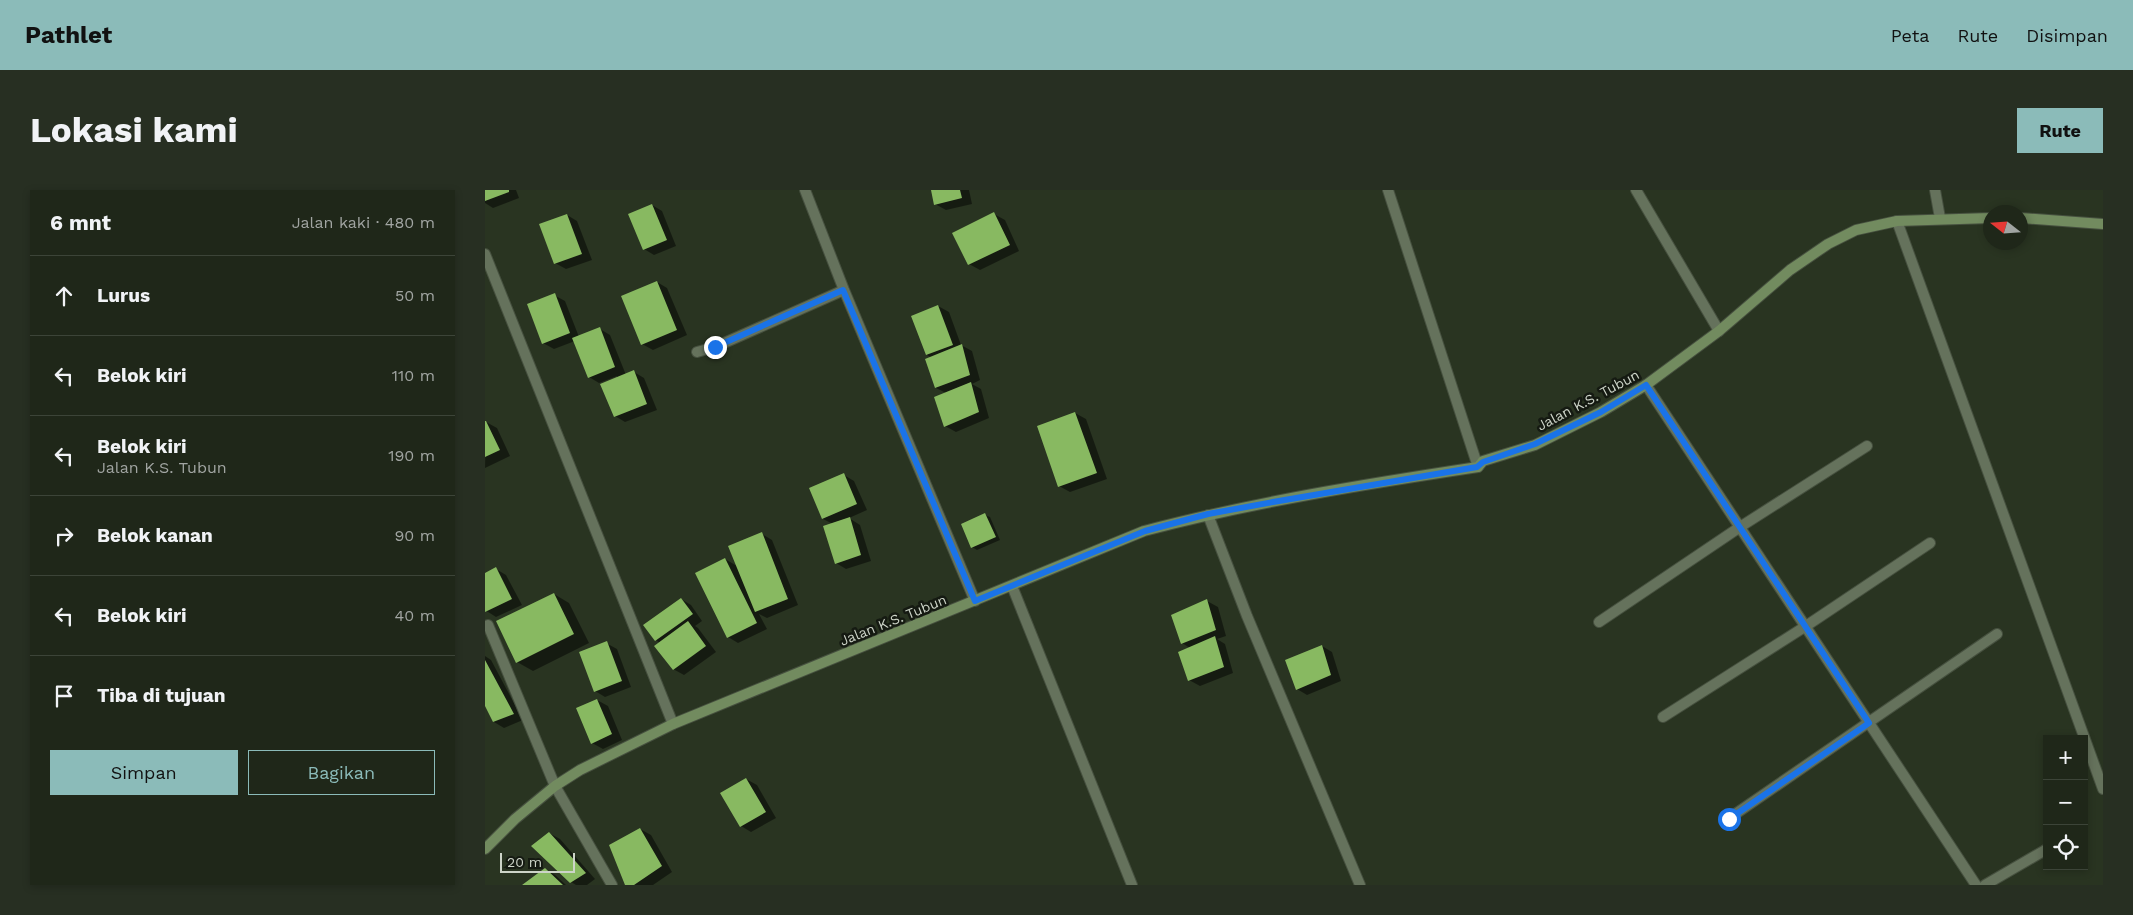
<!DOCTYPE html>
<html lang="id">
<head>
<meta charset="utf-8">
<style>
  :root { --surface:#1f2719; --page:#272f22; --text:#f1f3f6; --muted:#a1a5a2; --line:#3c4438; --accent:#8bbbb9 }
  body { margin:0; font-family:"Work Sans",sans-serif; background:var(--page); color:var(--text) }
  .controls { position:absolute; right:15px; bottom:15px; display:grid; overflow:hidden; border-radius:0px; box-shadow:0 2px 8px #0003 }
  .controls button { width:45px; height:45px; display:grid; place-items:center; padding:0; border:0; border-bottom:1px solid var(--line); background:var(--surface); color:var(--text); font:25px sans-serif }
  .compass { position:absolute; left:1498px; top:15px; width:45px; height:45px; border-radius:50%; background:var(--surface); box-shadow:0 2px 8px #0003; rotate:287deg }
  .scale { position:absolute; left:15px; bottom:12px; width:75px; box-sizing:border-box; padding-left:5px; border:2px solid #cdd4c8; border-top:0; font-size:14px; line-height:18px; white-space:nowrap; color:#cdd4c8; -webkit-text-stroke:4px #151a12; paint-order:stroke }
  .stop { position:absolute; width:15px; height:15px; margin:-11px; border:4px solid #1a73e8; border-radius:50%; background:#fff }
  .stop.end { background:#1a73e8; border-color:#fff; box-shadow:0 1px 5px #0008 }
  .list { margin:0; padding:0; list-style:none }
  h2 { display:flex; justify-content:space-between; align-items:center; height:65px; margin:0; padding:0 20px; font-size:21px }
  h2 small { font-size:16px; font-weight:400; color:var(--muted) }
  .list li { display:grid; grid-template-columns:32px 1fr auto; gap:15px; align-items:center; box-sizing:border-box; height:80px; padding:0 20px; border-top:1px solid var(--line) }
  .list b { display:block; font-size:19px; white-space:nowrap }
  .list p { margin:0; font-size:16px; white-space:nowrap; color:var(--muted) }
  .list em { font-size:16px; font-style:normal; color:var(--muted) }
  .actions { display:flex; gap:10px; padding:15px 20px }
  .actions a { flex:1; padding:11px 0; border:1px solid var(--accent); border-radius:0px; text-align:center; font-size:18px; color:var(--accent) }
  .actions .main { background:var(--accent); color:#111 }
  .icon { flex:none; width:28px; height:28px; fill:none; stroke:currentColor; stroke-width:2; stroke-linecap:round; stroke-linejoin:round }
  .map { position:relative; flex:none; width:1618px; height:695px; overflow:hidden; border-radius:0px }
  header { display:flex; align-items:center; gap:30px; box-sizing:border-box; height:70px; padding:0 25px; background:var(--accent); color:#111 }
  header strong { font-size:24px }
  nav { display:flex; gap:28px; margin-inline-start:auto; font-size:18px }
  .intro { display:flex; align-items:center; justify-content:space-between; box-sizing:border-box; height:120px; padding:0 30px }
  h1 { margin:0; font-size:35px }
  .button { padding:12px 22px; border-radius:0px; background:var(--accent); color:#111; font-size:18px; font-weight:700 }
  main { display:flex; gap:30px; padding:0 30px }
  aside { flex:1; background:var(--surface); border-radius:0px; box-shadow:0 2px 8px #0003 }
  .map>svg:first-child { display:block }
  .shadow { fill:#0007 }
  .building { fill:#88b961 }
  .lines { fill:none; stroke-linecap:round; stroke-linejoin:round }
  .lane-casing { stroke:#46503f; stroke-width:12 }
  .street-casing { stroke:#46503f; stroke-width:12 }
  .secondary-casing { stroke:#46503f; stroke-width:12 }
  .lane { stroke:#65725c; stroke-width:10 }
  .street { stroke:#65725c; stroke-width:10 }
  .secondary { stroke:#728b5f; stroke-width:10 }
  .route { stroke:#1a73e8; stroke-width:6 }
  .labels { text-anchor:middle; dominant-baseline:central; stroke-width:5; stroke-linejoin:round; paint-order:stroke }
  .street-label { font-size:14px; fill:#cdd4c8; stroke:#151a12 }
</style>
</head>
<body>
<header>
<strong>Pathlet</strong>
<nav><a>Peta</a><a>Rute</a><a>Disimpan</a></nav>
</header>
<div class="intro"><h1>Lokasi kami</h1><a class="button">Rute</a></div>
<main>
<aside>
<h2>6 mnt<small>Jalan kaki · 480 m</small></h2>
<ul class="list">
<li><svg class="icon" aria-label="ahead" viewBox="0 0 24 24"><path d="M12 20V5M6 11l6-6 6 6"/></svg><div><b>Lurus</b></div><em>50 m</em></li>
<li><svg class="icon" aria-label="left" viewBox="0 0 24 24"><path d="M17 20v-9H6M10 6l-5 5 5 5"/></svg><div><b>Belok kiri</b></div><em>110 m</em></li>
<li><svg class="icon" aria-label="left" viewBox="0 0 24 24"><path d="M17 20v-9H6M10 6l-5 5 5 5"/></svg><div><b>Belok kiri</b><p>Jalan K.S. Tubun</p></div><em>190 m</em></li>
<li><svg class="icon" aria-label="right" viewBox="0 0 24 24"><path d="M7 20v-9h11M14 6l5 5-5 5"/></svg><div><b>Belok kanan</b></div><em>90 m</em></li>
<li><svg class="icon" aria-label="left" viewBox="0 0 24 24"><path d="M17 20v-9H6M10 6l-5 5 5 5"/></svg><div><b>Belok kiri</b></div><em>40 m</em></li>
<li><svg class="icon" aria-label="arrive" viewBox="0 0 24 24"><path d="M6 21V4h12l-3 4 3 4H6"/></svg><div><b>Tiba di tujuan</b></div></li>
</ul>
<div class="actions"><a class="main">Simpan</a><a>Bagikan</a></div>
</aside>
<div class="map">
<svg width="1618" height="695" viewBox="0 0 1618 695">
  <rect width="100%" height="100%" fill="#293421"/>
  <path class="shadow" d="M0,0H31L34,8L8,18L0,13Z
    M447,0H484L487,14L461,20L450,14Z
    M167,15L177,21L191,56L169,65L159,59Z
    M509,24L520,30L534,61L495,80L484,74Z
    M82,25L92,31L107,70L81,79L70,73Z
    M172,92L182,98L202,145L168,160L157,154Z
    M69,105L80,111L94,147L115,139L125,145L141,185L149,182L159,188L172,220L140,232L130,226L132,186L114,193L104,187L90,151L69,159L58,153Z
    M453,116L464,122L476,155L487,161L495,190L487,194L496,199L504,228L471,242L460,236L461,203L451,198L441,170L447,168L442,165Z
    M590,223L601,229L622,289L585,302L574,296Z
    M1,232L12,238L25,266L0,278Z
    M359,285L369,291L382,320L364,328L375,335L386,371L361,379L351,373L348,334L338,329L326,299Z
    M500,325L505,327L515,350L492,360L487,357Z
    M277,344L287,350L313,415L282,428L274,424L282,439L253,453L243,447L240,369L252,376Z
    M11,379L21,385L37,415L11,427L0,420V384Z
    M69,404L84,413L104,453L48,481L32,472Z
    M196,409L206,415L217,431L210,436L213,438L231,462L199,485L188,479L175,453L171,450Z
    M722,411L733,417L741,446L732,449L740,454L748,483L715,496L704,490L705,458L697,453Z
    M121,453L132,459L146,497L120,507L110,501Z
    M837,456L847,462L856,491L822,505L812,499Z
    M0,466L6,470L38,530L19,538L9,532L0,513Z
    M112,510L123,516L137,550L118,559L107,553Z
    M261,589L272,595L291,628L266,642L256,636Z
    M155,639L166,645L187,682L168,695H141Z
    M64,643L75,649L110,689L102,695H91L86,692Z
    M60,679L70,685L81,695H41Z"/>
  <path class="building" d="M0,0H24V2L0,11Z
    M446,0H475L477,8L449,15Z
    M167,14L182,50L158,60L143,24Z
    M509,22L525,55L483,75L467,43Z
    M82,24L97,64L69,74L54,34Z
    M172,91L192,140L156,155L136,106Z
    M70,103L85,143L57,154L42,114Z
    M453,115L468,155L441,165L426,126Z
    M115,137L130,177L103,188L87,148Z
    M477,154L485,185L450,198L440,169Z
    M149,180L162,214L129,227L115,194Z
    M486,192L494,222L459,237L449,207Z
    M590,222L612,283L573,297L552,236Z
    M0,231H1L15,260L0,267Z
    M359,283L372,314L337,329L324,298Z
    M500,323L511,347L486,358L476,334Z
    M365,327L376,365L350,374L338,336Z
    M277,342L303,409L270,422L243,356Z
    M240,368L272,433L242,448L210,383Z
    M11,377L27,409L0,422V383Z
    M69,403L89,444L31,473L11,431Z
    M196,408L208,424L170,451L158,435Z
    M722,409L731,440L696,454L686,425Z
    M203,431L221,456L188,480L169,456Z
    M730,446L739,477L703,491L693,462Z
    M122,451L137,491L109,502L94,462Z
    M837,455L846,485L811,500L800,470Z
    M0,470L29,524L8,532L0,516Z
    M112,509L127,544L106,554L91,518Z
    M261,588L281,622L255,637L235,603Z
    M155,638L177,676L149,695H140L124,655Z
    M64,642L101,683L85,693L46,656Z
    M60,678L78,695H37Z"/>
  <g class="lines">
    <defs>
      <path id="lane" d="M1450,0L1455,28"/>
      <path id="street" d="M320,0L359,100L490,411
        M903,0L993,277
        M1151,0L1234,141
        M1412,31L1618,599
        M0,64L188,534
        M212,162L230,157L359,100
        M1161,195L1491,695
        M723,325L762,426L875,695
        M527,396L647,695
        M1114,432L1255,337L1382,256
        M3,435L70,596L127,695
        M1178,527L1321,436L1445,353
        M1243,629L1512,444
        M1500,695L1562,659"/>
      <path id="secondary" d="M1536,28L1618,34
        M0,659L30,629L70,596L95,580L188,534L659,341C769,312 881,294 993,277L998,271L1050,255L1116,222L1161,195L1234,141L1305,80L1343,54L1371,40L1412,31L1506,28"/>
    </defs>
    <use href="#lane" class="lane-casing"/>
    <use href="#street" class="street-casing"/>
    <use href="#secondary" class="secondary-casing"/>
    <use href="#lane" class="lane"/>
    <use href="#street" class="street"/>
    <use href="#secondary" class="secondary"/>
  </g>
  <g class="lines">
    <path class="route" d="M230,157L358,100L490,411L660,341L723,324L788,312L992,277L998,272L1050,254L1116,222L1161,195L1384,533L1244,629"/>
  </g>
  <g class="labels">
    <g class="street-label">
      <text transform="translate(1103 210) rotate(-28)">Jalan K.S. Tubun</text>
      <text transform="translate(408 430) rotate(-22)">Jalan K.S. Tubun</text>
    </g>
  </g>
</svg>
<div class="controls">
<button>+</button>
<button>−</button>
<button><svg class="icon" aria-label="locate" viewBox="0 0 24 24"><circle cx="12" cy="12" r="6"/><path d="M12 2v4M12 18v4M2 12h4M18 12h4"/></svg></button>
</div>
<svg class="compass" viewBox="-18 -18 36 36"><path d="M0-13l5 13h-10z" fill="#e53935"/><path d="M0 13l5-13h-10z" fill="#a1a5a2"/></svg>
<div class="scale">20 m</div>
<div class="stop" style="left:1244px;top:629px"></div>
<div class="stop end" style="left:230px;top:157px"></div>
</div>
</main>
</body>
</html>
